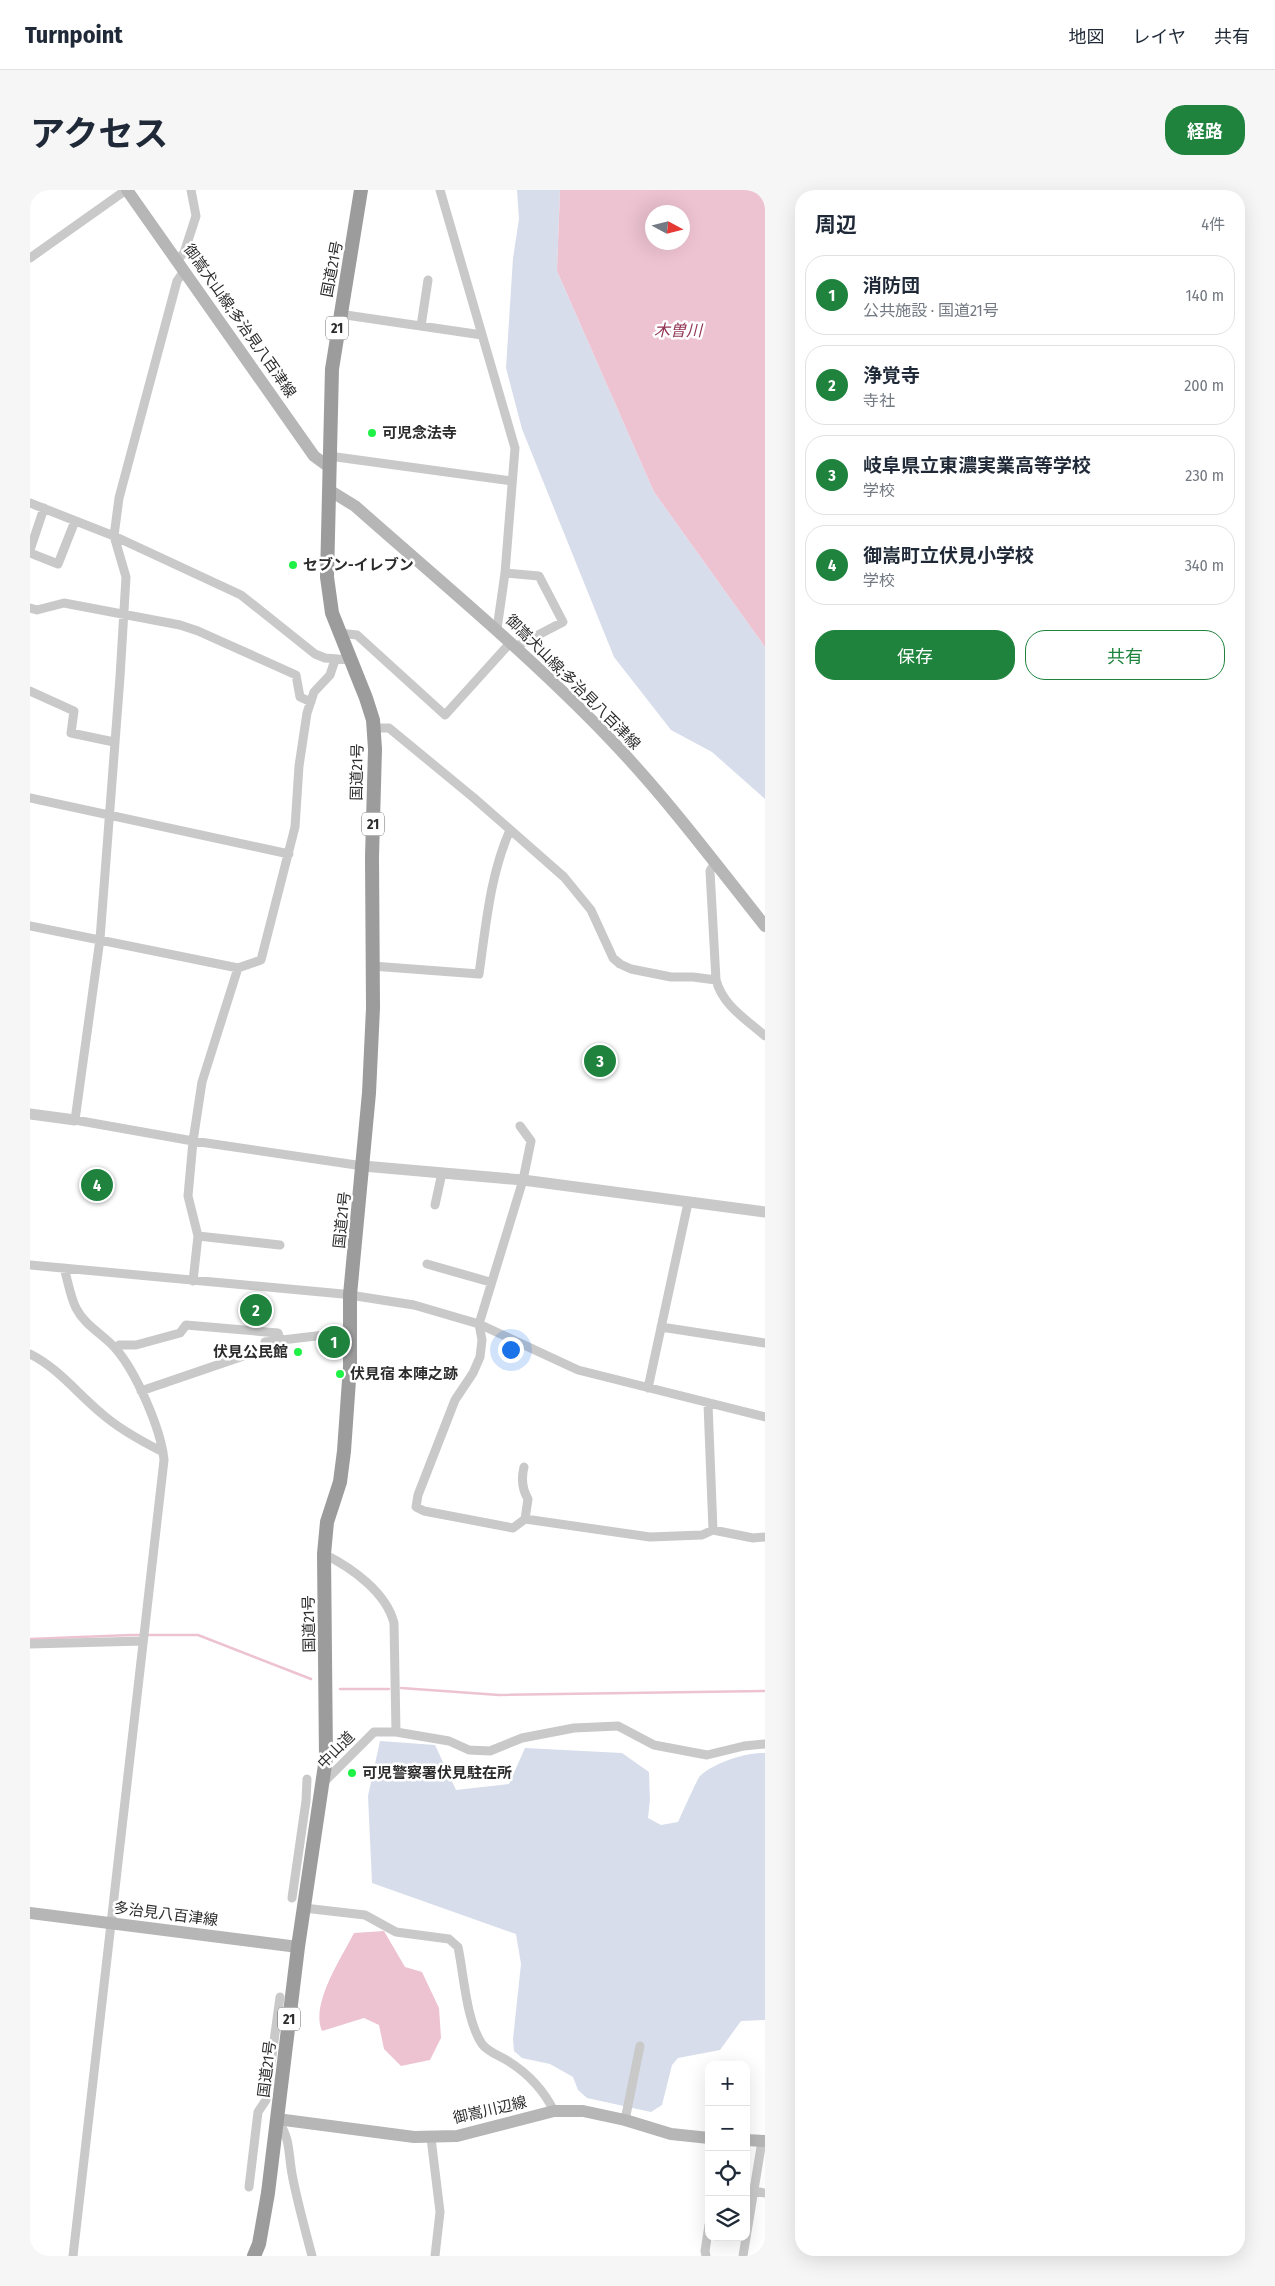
<!DOCTYPE html>
<html lang="ja">
<head>
<meta charset="utf-8">
<style>
  :root { --surface:#fff; --page:#f6f6f7; --text:#1f2937; --muted:#747a83; --line:#e0e1e3; --accent:#1f833e }
  body { margin:0; font-family:"Fira Sans Condensed","Noto Sans JP",sans-serif; background:var(--page); color:var(--text) }
  .controls { position:absolute; right:15px; bottom:15px; display:grid; overflow:hidden; border-radius:10px; box-shadow:0 5px 20px #0002 }
  .controls button { width:45px; height:45px; display:grid; place-items:center; padding:0; border:0; border-bottom:1px solid var(--line); background:var(--surface); color:var(--text); font:25px sans-serif }
  .compass { position:absolute; left:615px; top:15px; width:45px; height:45px; border-radius:50%; background:var(--surface); box-shadow:0 5px 20px #0002; rotate:97deg }
  .you { position:absolute; left:480px; top:1159px; width:18px; height:18px; margin:-12px; border:4px solid #fff; border-radius:50%; background:#1a73e8; box-shadow:0 0 0 8px #1a73e833 }
  .badge { display:grid; place-items:center; width:32px; height:32px; border-radius:50%; background:var(--accent); color:#fff; font-size:16px; font-weight:700 }
  .pin { position:absolute; translate:-50% -50%; border:2px solid #fff; box-shadow:0 1px 5px #0006 }
  .list { margin:0; padding:0; list-style:none }
  h2 { display:flex; justify-content:space-between; align-items:center; height:65px; margin:0; padding:0 20px; font-size:21px }
  h2 small { font-size:16px; font-weight:400; color:var(--muted) }
  .list li { display:grid; grid-template-columns:32px 1fr auto; gap:15px; align-items:center; box-sizing:border-box; height:80px; margin:0 10px 10px; padding:0 10px; border:1px solid var(--line); border-radius:20px }
  .list b { display:block; font-size:19px; white-space:nowrap }
  .list p { margin:0; font-size:16px; white-space:nowrap; color:var(--muted) }
  .list em { font-size:16px; font-style:normal; color:var(--muted) }
  .actions { display:flex; gap:10px; padding:15px 20px }
  .actions a { flex:1; padding:11px 0; border:1px solid var(--accent); border-radius:20px; text-align:center; font-size:18px; color:var(--accent) }
  .actions .main { background:var(--accent); color:#fff }
  .icon { flex:none; width:28px; height:28px; fill:none; stroke:currentColor; stroke-width:2; stroke-linecap:round; stroke-linejoin:round }
  .map { position:relative; flex:none; width:735px; height:2066px; overflow:hidden; border-radius:20px }
  header { display:flex; align-items:center; gap:30px; box-sizing:border-box; height:70px; padding:0 25px; background:var(--surface); border-bottom:1px solid var(--line) }
  header strong { font-size:24px }
  nav { display:flex; gap:28px; margin-inline-start:auto; font-size:18px }
  .intro { display:flex; align-items:center; justify-content:space-between; box-sizing:border-box; height:120px; padding:0 30px }
  h1 { margin:0; font-size:35px }
  .button { padding:12px 22px; border-radius:20px; background:var(--accent); color:#fff; font-size:18px; font-weight:700 }
  main { display:flex; gap:30px; padding:0 30px }
  aside { flex:1; background:var(--surface); border-radius:20px; box-shadow:0 5px 20px #0002 }
  .map>svg:first-child { display:block }
  .green { fill:#d7ddeb }
  .water { fill:#edc2d1; fill-rule:evenodd }
  .lines { fill:none; stroke-linecap:round; stroke-linejoin:round }
  .stream { stroke:#edc2d1; stroke-width:2.5 }
  .minor { stroke:#c9c9c9; stroke-width:9 }
  .tertiary { stroke:#c9c9c9; stroke-width:11 }
  .secondary { stroke:#b6b6b6; stroke-width:12 }
  .trunk { stroke:#9c9c9c; stroke-width:14 }
  .poi-dot { fill:#1ff147; stroke:#fff; stroke-width:2 }
  .labels { text-anchor:middle; dominant-baseline:central; stroke-width:5; stroke-linejoin:round; paint-order:stroke }
  .shield { fill:#fff; stroke:#6b6b6b; stroke-width:1 }
  .shield-label { font-size:14px; font-weight:bold; fill:#2c2c2c }
  .street-label { font-size:15px; fill:#2c2c2c; stroke:#fff }
  .poi-label { font-size:15px; font-weight:bold; fill:#2c2c2c; stroke:#fff; text-anchor:start }
  .water-label { font-size:16px; font-style:italic; fill:#923556; stroke:#fff }
</style>
</head>
<body>
<header>
<strong>Turnpoint</strong>
<nav><a>地図</a><a>レイヤ</a><a>共有</a></nav>
</header>
<div class="intro"><h1>アクセス</h1><a class="button">経路</a></div>
<main>
<div class="map">
<svg width="735" height="2066" viewBox="0 0 735 2066">
  <rect width="100%" height="100%" fill="#fff"/>
  <path class="green" d="M487,0H530L527,81L624,302L735,457V609L682,562L641,540L584,467L492,239L476,178L483,68L489,29Z
    M350,1551L405,1555L426,1600L479,1594L495,1558L592,1563L619,1582L620,1610L618,1628L631,1635L648,1632C652,1624 667,1589 670,1586C683,1573 717,1562 735,1563V1830L711,1831L690,1860L648,1868L642,1875L632,1915L621,1922L557,1908L548,1900L543,1887L520,1874L492,1868L484,1861L483,1849L491,1774L486,1744L342,1693L338,1606Z"/>
  <path class="water" d="M530,0H735V457L624,302L527,81ZM622,22H652V52H622Z
    M354,1741L375,1777L392,1782L409,1818L411,1848L400,1870L371,1876L354,1859L349,1835L334,1828L292,1841C280,1814 312,1767 324,1743Z"/>
  <g class="lines">
    <path class="stream" d="M0,1449L101,1445H168L281,1489
      M371,1498L469,1505L735,1501
      M310,1499H359"/>
    <path class="minor" d="M410,0L485,258L475,383L467,439
      M0,68L96,0
      M147,70L154,63L166,26L161,0
      M154,81L147,91L89,308L84,346L96,387L90,487L70,749L45,930L163,951L333,976
      M309,124L452,145
      M391,136L398,90
      M299,266L482,291
      M0,313L84,346L211,405L285,464L295,468L320,470
      M0,360L14,318
      M0,363L28,374L45,331
      M475,383L509,386L533,432L485,457
      M0,418L7,420L34,413L150,435L168,441L266,485L270,507L281,512
      M309,443L327,445L415,525L481,452
      M0,501L44,521L41,543L84,552
      M343,538H359L444,608L534,687L561,720L583,768L590,774L601,779L641,787H663L686,790C693,816 716,829 735,846
      M0,608L259,664
      M685,673L680,681L686,790
      M0,736L208,778L231,770L265,637L269,576L277,523L284,502L300,485L305,470
      M342,776L449,784C456,735 460,685 480,640
      M490,936L501,951L493,990L449,1134L452,1150L450,1167L443,1183L425,1210L388,1305L386,1317L394,1321L483,1338L495,1329L620,1347L672,1345L683,1340L723,1348L735,1347
      M405,1015L412,983
      M168,1046L250,1055
      M397,1074L460,1092
      M0,1075L313,1104L384,1115L449,1134L548,1180L735,1227
      M34,1078C38,1091 40,1106 46,1118C55,1136 73,1144 86,1159C106,1182 131,1239 134,1270L43,2066
      M163,1091L168,1046L158,1006L163,951L172,892L208,778
      M631,1137L735,1153
      M85,1158L89,1155H106L150,1143L156,1135L248,1143L250,1149
      M0,1164C28,1178 47,1203 71,1223C89,1239 111,1251 133,1262
      M618,1198L658,1013
      M111,1201L234,1159L235,1152L320,1142
      M678,1214L683,1340
      M494,1277C491,1289 492,1299 498,1309L495,1329
      M294,1364C322,1378 356,1402 364,1433L366,1542
      M0,1454L113,1451
      M294,1592L344,1542H366L419,1551L439,1560L460,1561L492,1548L544,1538L588,1536L624,1555L677,1565L714,1556L735,1554
      M262,1708L276,1611L277,1589
      M274,1718L335,1725L366,1742L419,1749L428,1757C434,1785 436,1830 452,1854C459,1863 469,1865 478,1871C499,1884 513,1899 524,1921
      M247,1929C261,1949 258,1962 262,1984C267,2011 275,2039 282,2066
      M595,1930L610,1856
      M401,1948L410,2022L405,2066
      M219,1997L228,1922L236,1910L250,1807
      M724,2001L735,2003
      M676,2066L675,2061L679,2035
      M713,2066L732,1951
      M735,2066V2064"/>
    <path class="tertiary" d="M0,924L45,930
      M333,976L493,990L735,1022"/>
    <path class="secondary" d="M97,0L284,266L299,277
      M299,300L325,316C412,393 502,467 583,552C638,610 685,673 735,736
      M0,1723L268,1757
      M247,1929L384,1947L427,1946L524,1921H553L595,1930L641,1944L679,1948
      M716,1950L735,1951"/>
    <path class="trunk" d="M224,2066L229,2054L238,2003L268,1757L296,1568L294,1364L297,1332L310,1292L314,1261L320,1176V1105L339,903L343,818L342,667L345,559L343,530L336,508L302,423L297,387L302,179L331,0"/>
  </g>
  <g class="poi-dot">
    <circle cx="342" cy="243" r="5"/>
    <circle cx="263" cy="375" r="5"/>
    <circle cx="268" cy="1162" r="5"/>
    <circle cx="310" cy="1184" r="5"/>
    <circle cx="322" cy="1583" r="5"/>
  </g>
  <g class="labels">
    <g class="shield">
      <rect x="296" y="126.5" width="22" height="23" rx="4"/>
      <rect x="332" y="622.5" width="22" height="23" rx="4"/>
      <rect x="248" y="1817.5" width="22" height="23" rx="4"/>
    </g>
    <g class="shield-label">
      <text x="307" y="138">21</text>
      <text x="343" y="634">21</text>
      <text x="259" y="1829">21</text>
    </g>
    <g class="street-label">
      <text transform="translate(302 79) rotate(-79)">国道21号</text>
      <text transform="translate(210 131) rotate(55)">御嵩犬山線;多治見八百津線</text>
      <text transform="translate(543 492) rotate(45)">御嵩犬山線;多治見八百津線</text>
      <text transform="translate(327 582) rotate(-89)">国道21号</text>
      <text transform="translate(312 1030) rotate(-84)">国道21号</text>
      <text transform="translate(279 1434) rotate(-91)">国道21号</text>
      <text transform="translate(306 1560) rotate(-45)">中山道</text>
      <text transform="translate(136 1724) rotate(7)">多治見八百津線</text>
      <text transform="translate(237 1879) rotate(-83)">国道21号</text>
      <text transform="translate(460 1920) rotate(-13)">御嵩川辺線</text>
    </g>
    <g class="poi-label">
      <text x="352" y="243">可児念法寺</text>
      <text x="273" y="375">セブン-イレブン</text>
      <text x="258" y="1162" text-anchor="end">伏見公民館</text>
      <text x="320" y="1184">伏見宿 本陣之跡</text>
      <text x="332" y="1583">可児警察署伏見駐在所</text>
    </g>
    <g class="water-label">
      <text x="648" y="140">木曽川</text>
    </g>
  </g>
</svg>
<div class="controls">
<button>+</button>
<button>−</button>
<button><svg class="icon" aria-label="locate" viewBox="0 0 24 24"><circle cx="12" cy="12" r="6"/><path d="M12 2v4M12 18v4M2 12h4M18 12h4"/></svg></button>
<button><svg class="icon" aria-label="layers" viewBox="0 0 24 24"><path d="M12 4l9 5-9 5-9-5zM3 14l9 5 9-5"/></svg></button>
</div>
<svg class="compass" viewBox="-18 -18 36 36"><path d="M0-13l5 13h-10z" fill="#e53935"/><path d="M0 13l5-13h-10z" fill="#747a83"/></svg>
<div class="you"></div>
<div class="pin badge" style="left:304px;top:1152px">1</div>
<div class="pin badge" style="left:226px;top:1120px">2</div>
<div class="pin badge" style="left:570px;top:871px">3</div>
<div class="pin badge" style="left:67px;top:995px">4</div>
</div>
<aside>
<h2>周辺<small>4件</small></h2>
<ul class="list">
<li><span class="badge">1</span><div><b>消防団</b><p>公共施設 · 国道21号</p></div><em>140 m</em></li>
<li><span class="badge">2</span><div><b>浄覚寺</b><p>寺社</p></div><em>200 m</em></li>
<li><span class="badge">3</span><div><b>岐阜県立東濃実業高等学校</b><p>学校</p></div><em>230 m</em></li>
<li><span class="badge">4</span><div><b>御嵩町立伏見小学校</b><p>学校</p></div><em>340 m</em></li>
</ul>
<div class="actions"><a class="main">保存</a><a>共有</a></div>
</aside>
</main>
</body>
</html>
